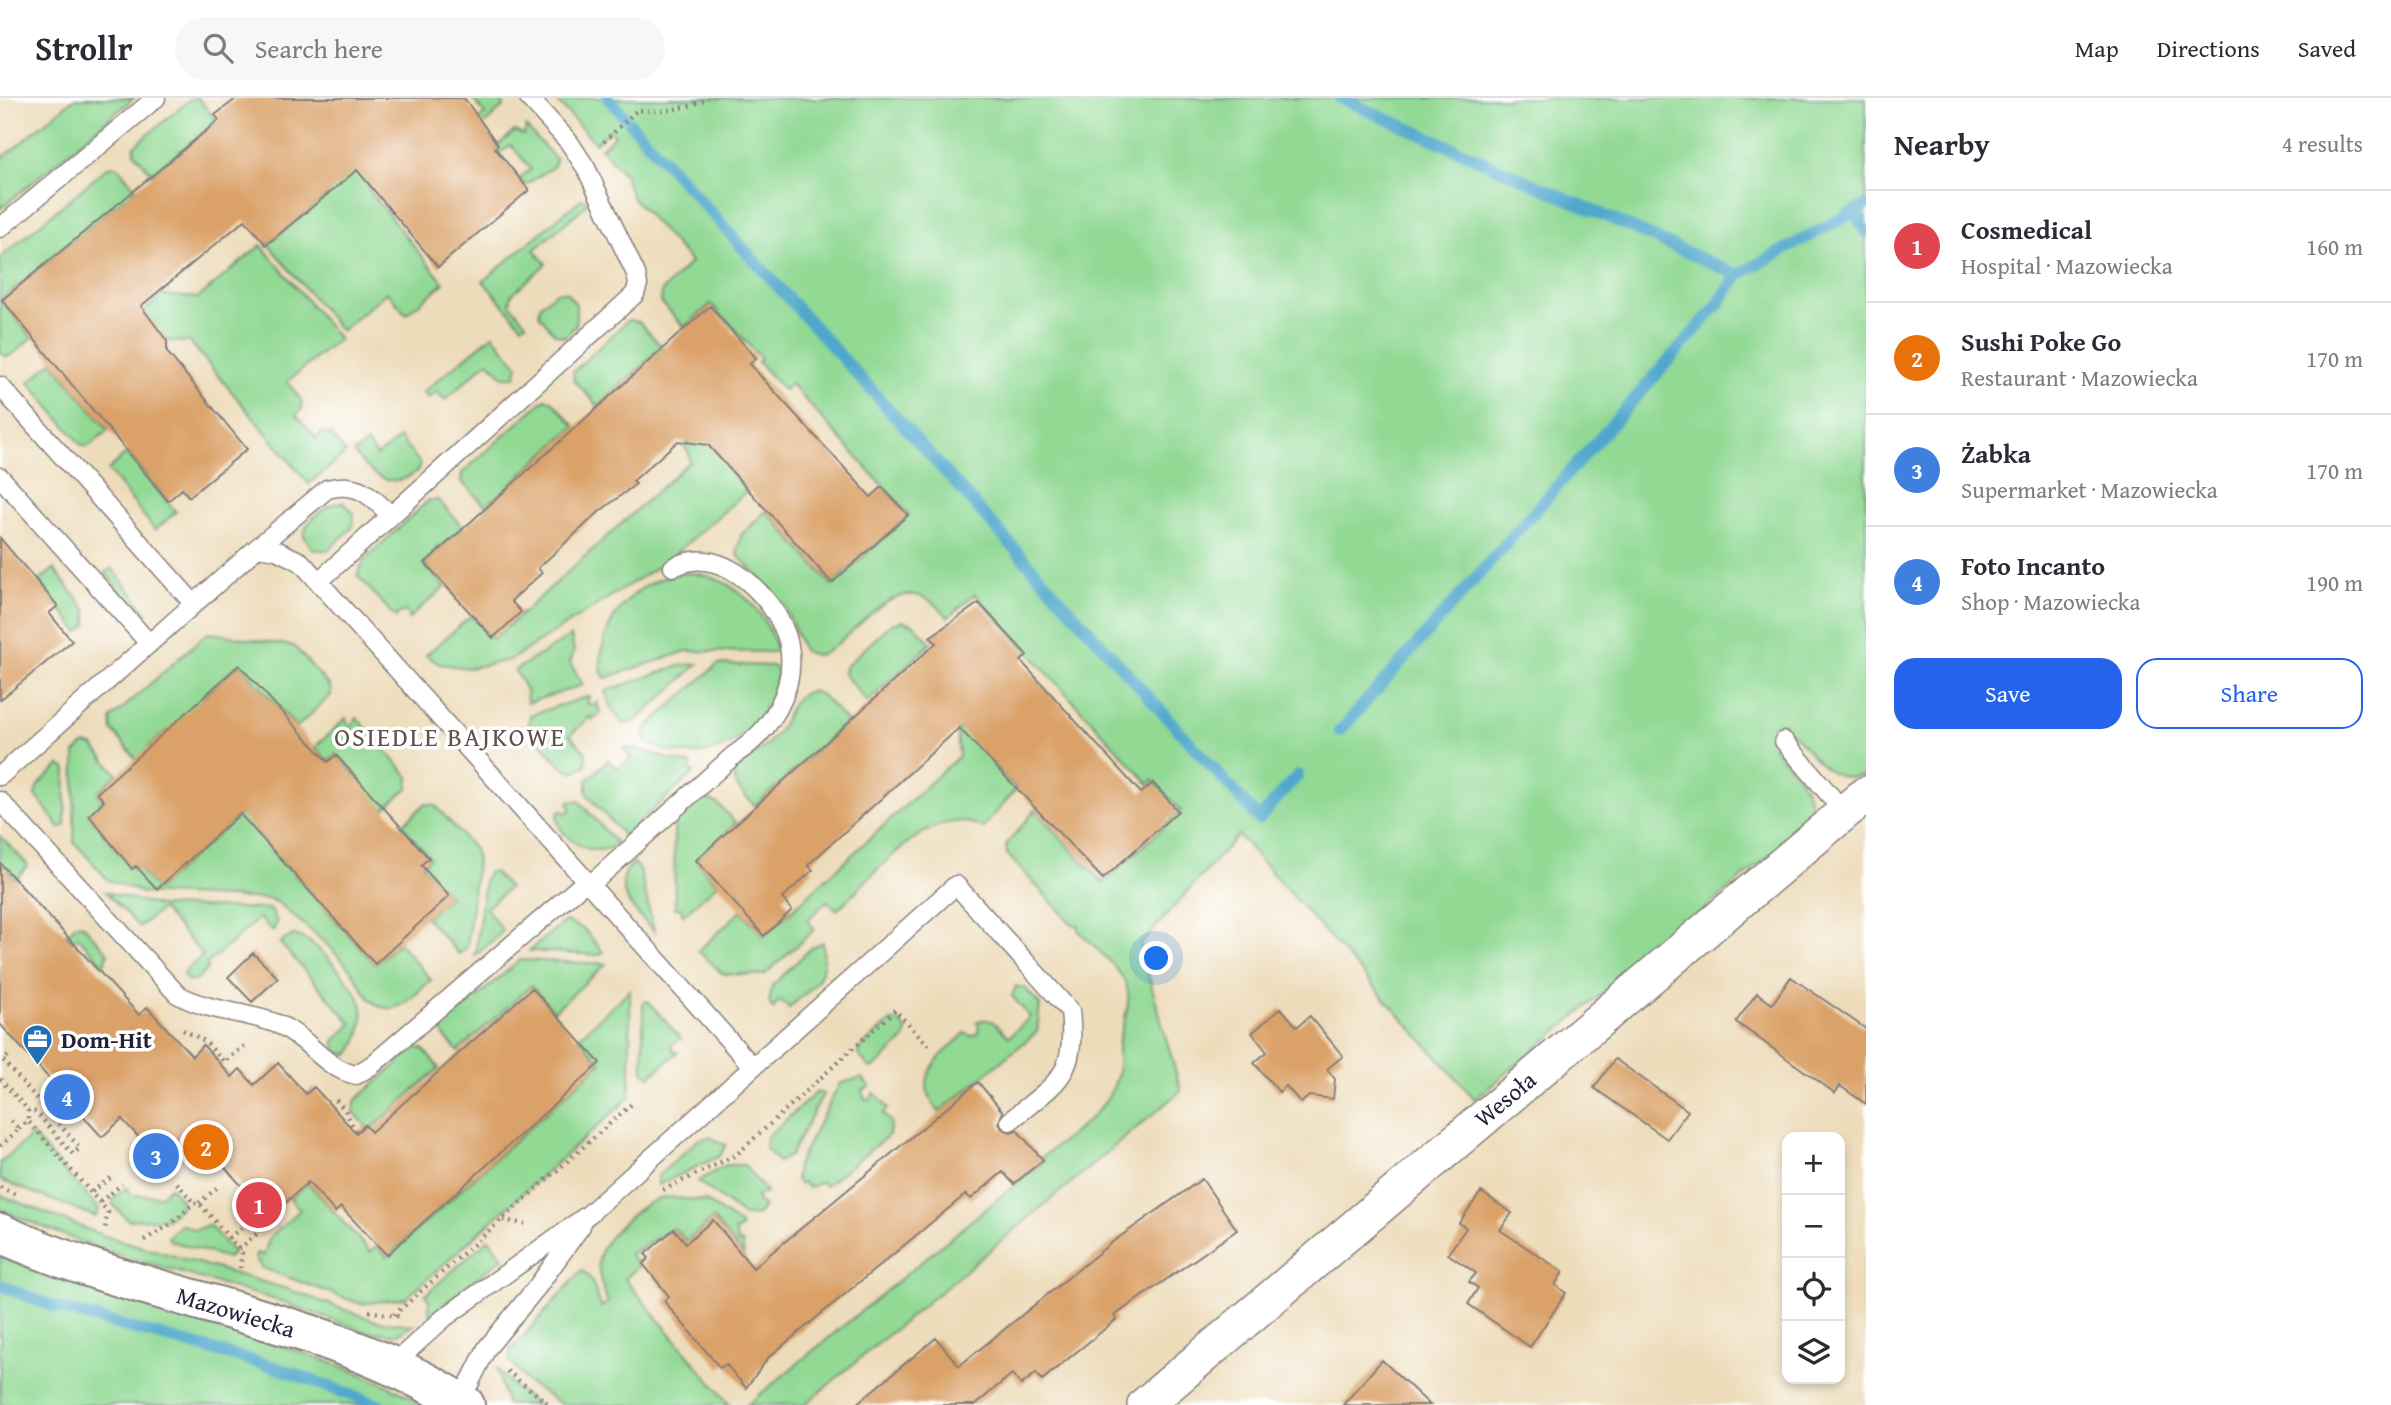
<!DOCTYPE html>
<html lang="en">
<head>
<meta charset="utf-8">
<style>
  :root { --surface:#fff; --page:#f7f7f7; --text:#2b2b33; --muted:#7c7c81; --line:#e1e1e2; --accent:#2563eb }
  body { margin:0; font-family:"Gentium Book Plus",serif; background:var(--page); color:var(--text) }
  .controls { position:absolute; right:21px; bottom:21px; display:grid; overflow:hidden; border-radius:14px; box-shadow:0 4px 10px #0003 }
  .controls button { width:63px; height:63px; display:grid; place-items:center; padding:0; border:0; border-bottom:2px solid var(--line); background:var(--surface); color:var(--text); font:35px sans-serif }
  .you { position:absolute; left:1157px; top:861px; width:24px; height:24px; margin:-18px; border:5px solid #fff; border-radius:50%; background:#1a73e8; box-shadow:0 0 0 10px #1a73e833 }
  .badge { display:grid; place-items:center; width:46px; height:46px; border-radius:50%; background:var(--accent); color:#fff; font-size:23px; font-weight:700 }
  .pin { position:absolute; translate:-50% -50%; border:4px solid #fff; box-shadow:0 2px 7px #0006 }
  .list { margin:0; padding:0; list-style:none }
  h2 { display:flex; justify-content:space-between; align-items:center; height:91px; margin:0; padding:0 28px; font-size:30px }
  h2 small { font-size:23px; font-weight:400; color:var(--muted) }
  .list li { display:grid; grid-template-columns:46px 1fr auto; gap:21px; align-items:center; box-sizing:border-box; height:112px; padding:0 28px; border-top:2px solid var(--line) }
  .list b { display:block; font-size:26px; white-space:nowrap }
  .list p { margin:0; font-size:23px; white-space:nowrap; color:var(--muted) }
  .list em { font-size:23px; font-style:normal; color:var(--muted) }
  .actions { display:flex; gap:14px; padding:21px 28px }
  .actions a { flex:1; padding:16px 0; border:2px solid var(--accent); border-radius:21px; text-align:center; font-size:24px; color:var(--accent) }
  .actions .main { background:var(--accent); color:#fff }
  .icon { flex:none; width:38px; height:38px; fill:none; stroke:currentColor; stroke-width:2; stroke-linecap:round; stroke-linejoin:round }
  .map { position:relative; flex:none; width:1866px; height:1307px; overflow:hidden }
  header { display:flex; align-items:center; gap:42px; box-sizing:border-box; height:98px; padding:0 35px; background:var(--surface); border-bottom:2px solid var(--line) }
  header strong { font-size:33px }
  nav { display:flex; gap:38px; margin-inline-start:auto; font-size:24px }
  .search { width:490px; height:63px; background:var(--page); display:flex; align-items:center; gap:18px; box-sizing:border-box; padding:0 24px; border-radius:38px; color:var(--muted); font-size:26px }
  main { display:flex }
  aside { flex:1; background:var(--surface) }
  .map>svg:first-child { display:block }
  .green { fill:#92d994; stroke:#5a7e68; stroke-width:2 }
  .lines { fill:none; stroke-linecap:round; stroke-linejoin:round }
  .stream { stroke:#4fa7cc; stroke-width:12 }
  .building { fill:#daa167 }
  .service-casing { stroke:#887f7a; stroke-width:21 }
  .minor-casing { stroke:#887f7a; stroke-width:38 }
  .tertiary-casing { stroke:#887f7a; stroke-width:42 }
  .path { stroke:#887f7a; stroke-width:4.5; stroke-dasharray:2 5; stroke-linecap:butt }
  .service { stroke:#fff; stroke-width:18 }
  .minor { stroke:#fff; stroke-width:35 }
  .tertiary { stroke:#fff; stroke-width:38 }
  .labels { text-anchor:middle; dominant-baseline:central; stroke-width:7; stroke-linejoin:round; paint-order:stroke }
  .poi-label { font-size:24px; font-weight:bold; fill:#22223b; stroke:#fff; text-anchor:start }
  .street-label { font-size:24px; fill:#22223b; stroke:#fff }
  .neighbourhood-label { font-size:26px; letter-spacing:2px; fill:#624e4a; stroke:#fff }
</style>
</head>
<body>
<header>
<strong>Strollr</strong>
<div class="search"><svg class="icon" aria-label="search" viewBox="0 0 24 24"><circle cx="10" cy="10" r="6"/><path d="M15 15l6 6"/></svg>Search here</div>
<nav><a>Map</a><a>Directions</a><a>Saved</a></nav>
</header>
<main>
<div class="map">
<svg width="1866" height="1307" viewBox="0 0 1866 1307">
  <rect width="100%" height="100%" fill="#fff"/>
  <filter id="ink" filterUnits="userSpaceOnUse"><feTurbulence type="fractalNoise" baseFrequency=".0143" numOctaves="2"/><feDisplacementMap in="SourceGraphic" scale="14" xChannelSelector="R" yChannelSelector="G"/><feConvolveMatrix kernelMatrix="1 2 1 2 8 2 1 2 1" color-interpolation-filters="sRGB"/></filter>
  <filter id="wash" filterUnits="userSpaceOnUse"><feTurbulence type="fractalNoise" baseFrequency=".00686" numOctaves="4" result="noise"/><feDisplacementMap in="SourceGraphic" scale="28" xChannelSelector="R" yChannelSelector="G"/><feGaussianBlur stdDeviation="1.57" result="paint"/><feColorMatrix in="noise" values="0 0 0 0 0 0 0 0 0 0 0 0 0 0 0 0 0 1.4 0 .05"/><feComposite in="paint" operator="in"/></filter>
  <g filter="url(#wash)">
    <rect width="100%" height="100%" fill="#eddcba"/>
    <path class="green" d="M75,0H134L0,111V62Z
      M192,0H198L217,23L152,76L135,55L134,48Z
      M472,0H501L504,8L480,30L476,24L485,16Z
      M554,0H1866V677C1827,688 1815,656 1791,634L1773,649C1792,672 1818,693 1809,725L1475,1001L1238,737L1140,847L1181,993L804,1307H747L1044,1063L1042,1059C1071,1036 1106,1016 1117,979C1121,965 1115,951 1120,937C1125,919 1134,899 1123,880C1112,863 1093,848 1079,833L1078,827L1072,826L1007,756L1006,747L1035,712L1103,785L1181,713L1153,682L1149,686L975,496L948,519C900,460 861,535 824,555C817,559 810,556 803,552L785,509L737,456L741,437L766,413L832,487L909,417L791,286L784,292L758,264L761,260L711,206L684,229L661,204L662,193L691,164L632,99L625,77L601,51L615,37L610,32L595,45Z
      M526,29L556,61L554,68L526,87L520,80L531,71L511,47L500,55L495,50L515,33L524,37Z
      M334,58L370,69L369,93L444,185L406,216L387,194L341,233L268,146L330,94Z
      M117,68L136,91L1,202L32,240L10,258H4L0,253V160L108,69Z
      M581,101L587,102L586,107L534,152L546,166L511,197L510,206L526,225L522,228L483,183Z
      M261,147L339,241L287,284L301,302L302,311L296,317L316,340L322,335L330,336L346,355L309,386L190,244L167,243L142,215L162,197L198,200Z
      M556,194H566L576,206V227L565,239L555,236L539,217L540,208Z
      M628,222L639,224L662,249L598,308L574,282L573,274Z
      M493,237L518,268L515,279H503L488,263L445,302L437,293L428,300L423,294Z
      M52,264L108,332L89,348H82L29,284Z
      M545,301L552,303L575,328L486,408L461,383L462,375Z
      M700,333L731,366L727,370L747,393L667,463L510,562L469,570L439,566L426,557L471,518L493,542L689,364V355L684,348Z
      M400,340L420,365L419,371C393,395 372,378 354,355L367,345L377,358Z
      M127,355L176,414L155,432L108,372Z
      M429,402H438L463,429L424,465L445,489L408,521V516L404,513L397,516L396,520L357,477L364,462Z
      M343,404L354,415L352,430L328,452H313L304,438C305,422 327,405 343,404Z
      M112,470L148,516L141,518L105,475Z
      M54,471L87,513V527L79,534L39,483Z
      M684,475C730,475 764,509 777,551L773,554L687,553L605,580C599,572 601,562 602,553C609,510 642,481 684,475Z
      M903,523L913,526L931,545L867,604L844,576L845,569L891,526Z
      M211,535L294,548L330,589L331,597L297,629L239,566L204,598L174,639L167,632L149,648L142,668L112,632L111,621L205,537Z
      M571,538L574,553L570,565L583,587L527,605L526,592L515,572Z
      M698,566L636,623L623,626L612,611L605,593L682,567Z
      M718,566L772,568L778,573C767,638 706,678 645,643V631Z
      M812,593L822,597L847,624L755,708C745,697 729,686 735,670C750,658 766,651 778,634C789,618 790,597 812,593Z
      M589,598L587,605L593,608L597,604L600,615L593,622L590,619L570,637L586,655V667L573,674L561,668L528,630L530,617Z
      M977,615L994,667L1016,691L983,730C932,701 871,780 837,812L827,803L807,822L815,831L764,877L723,876L698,853L741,813L764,838L959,658L957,634Z
      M346,620L348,626L352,628L357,620L409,679L408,690L377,717L355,693L363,685L336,656L328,663L315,649Z
      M85,646L93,648L117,676L97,695L103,703L89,717L132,771L136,768L157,791L255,703L254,732L375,866L399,845L431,882C419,892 403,913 386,910C368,907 362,888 353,875C332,848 303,826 277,804L270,801L143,795L108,782L74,744L75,655Z
      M623,650C647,650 667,664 692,666L690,673L695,674L624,738L587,696V683L608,662L618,671L631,660Z
      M60,667L66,671L65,727L60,730L35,696L38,687Z
      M708,701L718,706L736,725L696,762L717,787L683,817L681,810H675L674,723L698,703Z
      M579,703L617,746C588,766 547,730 560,712L565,715L571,712L568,704Z
      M425,706L435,707L474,751L477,761L467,849L459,856L426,820L449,798L422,768L430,760L402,727Z
      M0,738L28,767L16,781L9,773L0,781Z
      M633,764L640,773L654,833C635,813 608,791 633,764Z
      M489,774H494L509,790L486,810L503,833L475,858L485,780Z
      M106,794L159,808L270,811L277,824L273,833L259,820L206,867L208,870L195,883H188L183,877L184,874L203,857L162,811L139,829Z
      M565,823L584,831L603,854L600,857L529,853Z
      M77,826L83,827L108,855L104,867L78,839L73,843L66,836Z
      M293,837C313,838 354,886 361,905C366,922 359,943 349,957L337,954L334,943L352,926L280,845Z
      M823,844C826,885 817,884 789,910L779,902L773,911L769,905L772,888L811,850Z
      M520,862L606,866L554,913L531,888L458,953L443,937L442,929Z
      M1016,888L1026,891L1040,907L1037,934L939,1014C910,979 939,960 965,935L972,938L978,935L979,928L976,924C992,916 999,930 1009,939L1030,919L1012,898Z
      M630,892V999L406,1200L361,1206L262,1170L255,1159L257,1155L264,1157L269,1140L300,1112L290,1101L308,1085L370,1154L377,1148L387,1159L601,965L579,939Z
      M648,903L681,941L671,946L673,953L678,954L650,978L643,974V905Z
      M891,923L900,924L907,933L904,942L874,970L869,969L858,956L859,951Z
      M415,950L423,951L439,970L370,1032L354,1014L355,1003Z
      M862,980L870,989L862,992L864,1000L870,1002L874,994L888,1010L883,1016L891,1024L889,1037L825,1088L821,1084L808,1090L803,1084L799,1086L796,1081L797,1067L840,985Z
      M817,994L823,996L790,1058L778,1064L765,1049L766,1040Z
      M32,1037L99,1111L96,1119L0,1082V1065Z
      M709,1039L726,1047L720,1058L658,1087V1078L698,1042Z
      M726,1067H744L766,1094L757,1098L758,1105L764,1108L758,1117L744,1118L698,1083Z
      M170,1089L181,1102L182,1108L167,1121L128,1122L113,1107V1101L126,1090L132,1097L160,1098Z
      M0,1097L102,1137L287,1191L376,1223L413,1227L396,1237L362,1233L283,1204L99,1151L0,1112Z
      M667,1099L706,1103L741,1127V1131L735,1133L738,1145L742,1144L744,1158L713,1121L686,1143L674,1130L630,1156L639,1168L625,1181L730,1307H563L527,1284L510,1263V1254L582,1172L591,1181L601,1209L608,1204C592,1166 595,1151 625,1123C638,1111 650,1102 667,1099Z
      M181,1126L195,1132L209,1127L233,1154L232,1157L227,1160L171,1143L168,1139Z
      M489,1141L503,1160L429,1217V1202L425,1197Z
      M0,1158C65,1184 131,1205 198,1224C275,1246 355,1266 424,1307H0Z
      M496,1269L516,1291L537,1307H507Z"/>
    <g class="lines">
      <path class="stream" d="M608,0L624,18
        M1340,0L1738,177
        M630,25L1259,721L1298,677
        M1854,113L1866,134
        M1340,633L1715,210L1738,177L1866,107
        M0,1187L54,1209L275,1269L379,1307"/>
    </g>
    <g id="blocks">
      <path class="building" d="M237,0H464L498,47L495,50L529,92L438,169L357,72L266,147L245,122L141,208L167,243V254L247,351L189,399L182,391L168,403L2,202L219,22L215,17Z
        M710,208L756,260L750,266L764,282L871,399L882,389L908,417L832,485L708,347L678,343L633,383L636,386L599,414L538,470L542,475L511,503L521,514L493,540L425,465Z
        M0,440L58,508L49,515L72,543L0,602Z
        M979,505L1027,557L1021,563L1141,695L1153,685L1178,713L1103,781L959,630L808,767L813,772L782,800L792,812L764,838L696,762L936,545L930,539Z
        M239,567L328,664L336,657L429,760L421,767L449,798L375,866L240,716L157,791L136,768L132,771L89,717L104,703L97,695Z
        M0,765L139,917L147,909L192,958L203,947L232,979L240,971L254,987L278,965L306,996L314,989L356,1035L365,1027L371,1034L532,890L600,965L387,1157L341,1109L335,1114L308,1084L270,1119L199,1041L167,1070L122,1021L102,1039L0,926Z
        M253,855L278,880L252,904L228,879Z
        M1791,879L1866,931V1006L1840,988L1835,995L1736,924L1757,895L1772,906Z
        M1281,910L1297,929L1310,918L1343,958L1327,971L1335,981L1333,1001L1309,998L1301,1005L1286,988L1279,994L1254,965L1267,954L1252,935Z
        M1615,961L1688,1013L1667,1041L1594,990Z
        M978,984L1003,1014L999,1024L1002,1031L1011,1034L1017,1032L1043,1062L1014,1086L1003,1074L971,1101L966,1096L769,1259L746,1290L726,1266L720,1270L664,1203L669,1198L643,1166L649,1160L645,1156L674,1131L686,1145L713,1122L753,1170Z
        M1202,1081L1237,1132L1114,1218L1117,1221L1042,1282L1036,1275L1021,1287L1012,1276L975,1307H855L936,1240L959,1268L1111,1145Z
        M1481,1094L1512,1115L1500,1132L1563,1174L1555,1187L1566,1195L1530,1249L1468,1206L1478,1190L1469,1184L1476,1175L1448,1156L1466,1130L1459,1125Z
        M1382,1262L1430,1307H1343Z"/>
    </g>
  </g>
  <g filter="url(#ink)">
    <use href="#blocks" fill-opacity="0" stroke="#887f7a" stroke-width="2"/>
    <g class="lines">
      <defs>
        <path id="service" d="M0,130L156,0
          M0,288L193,505
          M0,379L148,544
          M258,449L327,391C357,383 371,397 390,417
          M318,484L635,196L638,186L636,176L586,70L569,44L529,0
          M1784,643L1844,714
          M0,678L258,449L276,452L301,464L752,968
          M0,703L177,896C210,915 247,913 280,927C309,940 323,970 356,977L372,967L585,784
          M589,788L734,657C770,634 797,592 789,547C782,512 742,467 705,463C693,461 683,465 673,469
          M391,1268L444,1220L589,1116L956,787L1070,913C1077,980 1057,983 1010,1023
          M460,1304L487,1250L537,1189L581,1128"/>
        <path id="minor" d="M1145,1307L1866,696"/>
        <path id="tertiary" d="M0,1135C151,1204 323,1217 465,1307"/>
      </defs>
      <use href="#service" class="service-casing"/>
      <use href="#minor" class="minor-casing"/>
      <use href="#tertiary" class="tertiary-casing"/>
      <path class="path" d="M604,44L637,12C663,14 685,12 708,0
        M183,932L205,943L224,964L247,946
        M8,958L3,962L80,1050L73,1056L36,1014L28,1012
        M0,981L28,1012V1023
        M336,1002L345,1012L356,1035
        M19,1031L28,1023L108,1114L105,1130
        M0,1048L19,1031L11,1023
        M177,1085L194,1105
        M0,1089L15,1096
        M663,1092L736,1057L895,912L929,948
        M92,1094L114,1077
        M100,1104L122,1086
        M199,1105L220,1087
        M503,1122L525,1126
        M229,1140L251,1122
        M144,1142L170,1127L194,1105H199L242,1155L240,1170
        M239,1151L260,1133
        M369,1213L401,1219
        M394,1217L634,1004
        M507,1273L550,1307"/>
      <use href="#service" class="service"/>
      <use href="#minor" class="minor"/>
      <use href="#tertiary" class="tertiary"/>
    </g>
  </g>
  <defs>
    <symbol id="office-pin" viewBox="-11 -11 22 30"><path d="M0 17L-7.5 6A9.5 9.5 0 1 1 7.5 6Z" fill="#1f6fb2" stroke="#fff"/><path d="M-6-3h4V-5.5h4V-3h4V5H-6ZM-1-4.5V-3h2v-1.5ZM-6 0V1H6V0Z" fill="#fff"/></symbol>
  </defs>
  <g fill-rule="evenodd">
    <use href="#office-pin" x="20" y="924" width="35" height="47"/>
  </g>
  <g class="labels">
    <g class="poi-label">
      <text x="61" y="941">Dom-Hit</text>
    </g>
    <g class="street-label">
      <text transform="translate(1505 1001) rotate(-40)">Wesoła</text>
      <text transform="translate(236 1214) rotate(17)">Mazowiecka</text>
    </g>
    <g class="neighbourhood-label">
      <text x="450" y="638">OSIEDLE BAJKOWE</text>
    </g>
  </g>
</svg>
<div class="controls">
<button>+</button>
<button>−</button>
<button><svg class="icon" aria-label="locate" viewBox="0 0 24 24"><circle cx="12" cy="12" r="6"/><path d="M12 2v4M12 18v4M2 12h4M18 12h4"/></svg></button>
<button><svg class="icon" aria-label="layers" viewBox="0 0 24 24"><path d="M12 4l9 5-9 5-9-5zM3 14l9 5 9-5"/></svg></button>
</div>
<div class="you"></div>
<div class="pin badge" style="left:259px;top:1107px;background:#e0444e">1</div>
<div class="pin badge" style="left:206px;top:1049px;background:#e8710a">2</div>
<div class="pin badge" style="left:156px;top:1058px;background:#3f7fe0">3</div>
<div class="pin badge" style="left:67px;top:999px;background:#3f7fe0">4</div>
</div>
<aside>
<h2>Nearby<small>4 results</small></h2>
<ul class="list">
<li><span class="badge" style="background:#e0444e">1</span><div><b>Cosmedical</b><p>Hospital · Mazowiecka</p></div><em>160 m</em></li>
<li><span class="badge" style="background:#e8710a">2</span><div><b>Sushi Poke Go</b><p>Restaurant · Mazowiecka</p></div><em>170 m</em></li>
<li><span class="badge" style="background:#3f7fe0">3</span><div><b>Żabka</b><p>Supermarket · Mazowiecka</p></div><em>170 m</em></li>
<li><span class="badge" style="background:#3f7fe0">4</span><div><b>Foto Incanto</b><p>Shop · Mazowiecka</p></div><em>190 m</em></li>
</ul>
<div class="actions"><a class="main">Save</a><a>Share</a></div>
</aside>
</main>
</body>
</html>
